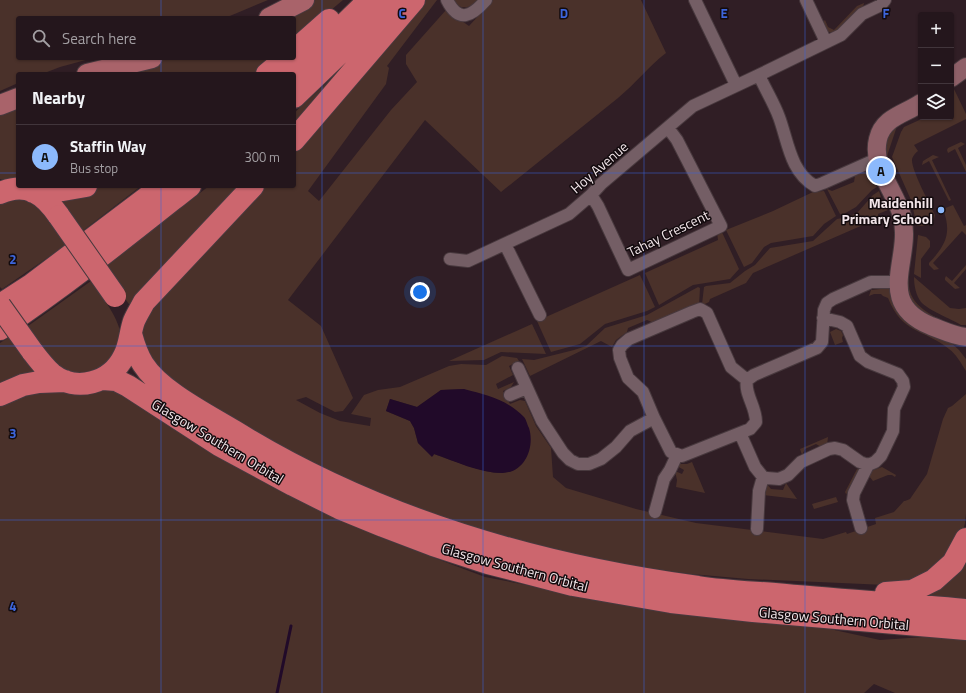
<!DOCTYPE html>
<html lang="en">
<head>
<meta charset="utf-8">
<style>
  :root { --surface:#24161c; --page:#302329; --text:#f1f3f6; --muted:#a39fa3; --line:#41353b; --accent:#8cb9fc }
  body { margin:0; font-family:"Titillium Web",sans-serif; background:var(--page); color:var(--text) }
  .controls { position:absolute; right:12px; top:12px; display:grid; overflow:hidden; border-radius:4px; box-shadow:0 1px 3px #0004 }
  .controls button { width:36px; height:36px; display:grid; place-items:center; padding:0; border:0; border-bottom:1px solid var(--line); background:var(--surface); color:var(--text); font:20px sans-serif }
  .you { position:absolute; left:420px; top:292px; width:14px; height:14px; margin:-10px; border:3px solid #fff; border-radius:50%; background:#1a73e8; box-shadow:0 0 0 6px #1a73e833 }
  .badge { display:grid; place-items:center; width:26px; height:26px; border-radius:50%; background:var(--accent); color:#111; font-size:13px; font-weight:700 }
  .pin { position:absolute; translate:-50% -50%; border:2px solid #fff; box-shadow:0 1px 4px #0006 }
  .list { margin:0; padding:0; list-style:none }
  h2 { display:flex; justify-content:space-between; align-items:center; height:52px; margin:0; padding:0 16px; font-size:17px }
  h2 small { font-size:13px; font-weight:400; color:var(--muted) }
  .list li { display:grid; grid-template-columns:26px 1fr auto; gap:12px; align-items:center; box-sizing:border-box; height:64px; padding:0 16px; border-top:1px solid var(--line) }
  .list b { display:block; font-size:15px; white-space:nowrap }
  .list p { margin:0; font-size:13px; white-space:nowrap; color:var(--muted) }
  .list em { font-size:13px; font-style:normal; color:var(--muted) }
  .icon { flex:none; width:22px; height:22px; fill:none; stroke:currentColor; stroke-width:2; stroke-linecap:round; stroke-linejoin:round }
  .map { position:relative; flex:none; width:966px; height:693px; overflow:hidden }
  .search { position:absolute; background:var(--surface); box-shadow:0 1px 3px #0004; left:16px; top:16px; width:280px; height:44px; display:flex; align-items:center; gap:10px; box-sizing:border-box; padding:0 14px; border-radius:4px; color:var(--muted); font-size:15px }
  .panel { position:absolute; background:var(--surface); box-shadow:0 1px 3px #0004; left:16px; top:72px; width:280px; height:116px; border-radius:4px }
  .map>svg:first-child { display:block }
  .green { fill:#4a312a; fill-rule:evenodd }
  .water { fill:#210a29 }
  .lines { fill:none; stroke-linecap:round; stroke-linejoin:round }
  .stream { stroke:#210a29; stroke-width:3 }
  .street-casing { stroke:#48393e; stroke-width:14 }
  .secondary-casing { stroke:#48393e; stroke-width:20 }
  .primary-casing { stroke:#48393e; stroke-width:22 }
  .highway-casing { stroke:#48393e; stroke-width:24 }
  .street { stroke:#745e65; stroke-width:12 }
  .secondary { stroke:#8e6068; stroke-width:18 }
  .primary { stroke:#a9636a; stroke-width:20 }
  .highway { stroke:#cc666e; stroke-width:22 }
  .highway-bridge-casing { stroke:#48393e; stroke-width:24; stroke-linecap:butt }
  .highway-bridge { stroke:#cc666e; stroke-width:22 }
  .grid { fill:none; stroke:#3d65db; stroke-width:1; stroke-opacity:0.55 }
  .poi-dot { fill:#8cb9fc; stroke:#130b0e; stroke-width:1.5 }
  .labels { text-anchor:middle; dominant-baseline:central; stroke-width:3; stroke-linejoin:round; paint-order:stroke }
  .street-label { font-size:14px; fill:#f2e5e9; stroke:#130b0e }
  .poi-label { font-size:14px; font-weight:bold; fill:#f2e5e9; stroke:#130b0e; text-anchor:end }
  .grid-label { font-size:13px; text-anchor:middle; font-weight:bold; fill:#3d65db; stroke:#130b0e; stroke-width:3; stroke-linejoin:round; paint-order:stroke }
</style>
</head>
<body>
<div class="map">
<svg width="966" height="693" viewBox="0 0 966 693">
  <rect width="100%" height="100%" fill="#301e25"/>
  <path class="green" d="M0,0H268L225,18H18V58H93L60,67L42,74H18V83L0,91Z
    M315,0H343L294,41V18H282Z
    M425,0H437L387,66L389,68L386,84L308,191L319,201L391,110L417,82L406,64V55L446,10L469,26L493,0H641L666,53C649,66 635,84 618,98L501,192L425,120L288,300L321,326L353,398L343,411L335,412L306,397L296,400L320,413L340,421L370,426L371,418L351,414L364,395L378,390L400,387L449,366L461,364L486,365L502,356L517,358L519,361L509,366L513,375L496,384L498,389L514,382L511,387L503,391L510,404L520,400L525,401L536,426L551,448L553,477L566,488L636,509L696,523L823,539L846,532L847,534L876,524L875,518L894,512L904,501H905L910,499L927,474L943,419L948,408L952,406L966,394V514L965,523L961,538L954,550L919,579L886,585L748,579L691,574L640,567L590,558L531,544L470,527L413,506L363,486L294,453L177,386L157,369L140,337L144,314L263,186H294V152ZM464,389L522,463C517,467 510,472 503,473C486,474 451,460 434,454L433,456L418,443L414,428L410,421L386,411L390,399L417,407L441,390Z
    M454,0H480C472,6 461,13 454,0Z
    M864,3L863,7L839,31L834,33L825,31L822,23L825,20L828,27L834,30L857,6Z
    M361,51L294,126V113Z
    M171,58H274L254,74H108Z
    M954,89L966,114V119L914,145L918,151C915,153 913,156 912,159C911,170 930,204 935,215C933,226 927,226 917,226L911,200L892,157L901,132L904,127L926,117H951V92Z
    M18,104V181L0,179V111Z
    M902,122L897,126L887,156L891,170L908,206L912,224L884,156L887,135L892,127Z
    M961,142L965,144L958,148L966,165V172L955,149L948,153L947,150L948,148Z
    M933,155L939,157L932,160L951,200L949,201L929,161L922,165L923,161Z
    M867,170L877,187L872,190L856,207L842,215L840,214L827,189L832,191L854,182L855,176Z
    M102,186H141L80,233L55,196L82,193Z
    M209,186H241L131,307L103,268Z
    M824,191L836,216L824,224L813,236L771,243L764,247L752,263L744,267L726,230L773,211L813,192Z
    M879,191L881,197L872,203L875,209L885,204L888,210L878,214L879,218L753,273L746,283L710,299L709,302L705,304H702L704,287L706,286L730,283L745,271L755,265L770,248L813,241L837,219L848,217L858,212L873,195Z
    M18,198L31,203L43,210L48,220L66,245L2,289L0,287V201Z
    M953,205L964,226L966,225V235L962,231L933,263L939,269L934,270L929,265V263C946,245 952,233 943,209Z
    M721,230L739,269L730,279L693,285L659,305L645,273L718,240L717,232Z
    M918,235L926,237L930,241V247L921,259V278L914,274Z
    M966,265V269L954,283L960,288L955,289L945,280V278L946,276L952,281Z
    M906,270H909C906,298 916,306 939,319C948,324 957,329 966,334L917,309L909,297Z
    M640,275L655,307L647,311L605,324L580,344L551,352L537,321Z
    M914,277L950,308L959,309L966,308V325H961C951,319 928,310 921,302C916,295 914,286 914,277Z
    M91,281C102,297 131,331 118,352C113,360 103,367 97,374H76L60,371L28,326Z
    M880,286L890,288L959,350L966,359V371C961,363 956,354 949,349C923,328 903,335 888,298L883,296L881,294H874L869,296L871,290L880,289Z
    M698,287L700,288L699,306L654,323L647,320L628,328L627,332L616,340L612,347L601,341L530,376L522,359L534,360L574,350L586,346L605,328L647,315Z
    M532,324L546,354L501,352L484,360L449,361Z
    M836,329L841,331L843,335L842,338L843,342L835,345L830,332Z
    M11,336L41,373L0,387V343Z
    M35,385L107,388L121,393L276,487L379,537L485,577L647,608L807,624L880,640L938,636L966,640V693H895L874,684L864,693H0V400Z
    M828,437L827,445L823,448L816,444L805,449L802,455L800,449Z
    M692,462L705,493L676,487L677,480L675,471L682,474L684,470L677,466L678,464H687Z
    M882,467L896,475L895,477L892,475H888L873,481L869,476L871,471Z
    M857,469L860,470L849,492L846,494L845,492Z
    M766,483L771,489L783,490L786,483L797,499L763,495Z
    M836,497L838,502L814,509L812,504Z
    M966,559V601L923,596Z"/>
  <path class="water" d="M464,389C487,395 506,399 524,417C526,419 527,424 529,428C535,447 525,473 502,473C479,473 455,461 434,454L432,457L418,443L414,428L410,421L386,411L390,399L417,407L441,390Z"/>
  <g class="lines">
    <path class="stream" d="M277,693L291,626"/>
    <defs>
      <path id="street" d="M447,0C459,24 472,16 486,0
        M695,0L736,85
        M806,0L826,42
        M877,159L823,183L815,186C790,172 788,141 779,117C774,103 765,89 759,75L841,35L862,14L881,5L885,0
        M591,195L598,206L628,270L721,226L677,140L668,128
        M505,244L540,315
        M450,259L468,261L569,214L591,195L601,184L693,106L759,75
        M518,368L542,421L563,453L570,460L578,464H589L601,459L616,447L630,431L654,418L671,452L682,456L750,429L756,422C756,406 744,394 747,380L754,375L817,348L822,342L824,310L827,303L833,299L871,282H899
        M510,395L527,388
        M654,418L643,392L628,378L620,358L619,350L622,345L629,339L692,312L700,309L707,313L731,367L747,380
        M740,433L755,467L763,477L767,478L779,479L788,475L801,462L829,449L835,448L843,450L860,462L868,465L875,462L881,456L893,431L894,409L904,387L903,381L898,374L868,362L860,356L847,326L840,322L823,318
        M655,512L664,479L670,470L677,455
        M861,528L853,500L854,493L868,465
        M757,529L759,491L763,477"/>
      <path id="secondary" d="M951,78L966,67
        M921,103C905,114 883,117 878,139C871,167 895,190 902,216C913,259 873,302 931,326C942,330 954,336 966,337"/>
      <path id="primary" d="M269,18L304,0
        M87,74L152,58
        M0,105L18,98"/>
      <path id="highway" d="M294,51L329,20
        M267,74L286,58
        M293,74L369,0
        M294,97L395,0
        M294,140L414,0
        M33,192L63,190L86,186
        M0,193C27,181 44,194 59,216
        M0,305L31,285L162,186
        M0,329C66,285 128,235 190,186
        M131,334C134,345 137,355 143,364C160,391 206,414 234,431C375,518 535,565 698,587C723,591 749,592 775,594C839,600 902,604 966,610
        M32,351C38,359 44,367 52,374C76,393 111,383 124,356C130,345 130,332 134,321C137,314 141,308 144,302L253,186
        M103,379L116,380L128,386L219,445L293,485L339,508L383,526L433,545L488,563L573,585L671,602L753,611L966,629
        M0,395L23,385L39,382L65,381
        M886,593L912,591L934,580L953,563L966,539"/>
    </defs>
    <use href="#street" class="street-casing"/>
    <use href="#secondary" class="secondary-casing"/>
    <use href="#primary" class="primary-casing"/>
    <use href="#highway" class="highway-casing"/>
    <use href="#street" class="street"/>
    <use href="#secondary" class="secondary"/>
    <use href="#primary" class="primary"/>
    <use href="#highway" class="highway"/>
    <defs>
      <path id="highway-bridge" d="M59,216L115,296
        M0,306L32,351"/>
    </defs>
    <use href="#highway-bridge" class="highway-bridge-casing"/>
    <use href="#highway-bridge" class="highway-bridge"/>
  </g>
  <path class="grid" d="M161,0V18M322,0V693M483,0V693M644,0V693M805,0V693M161,58V74M0,173H18M294,173H966M161,186V693M0,346H966M0,520H966"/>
  <circle class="poi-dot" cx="941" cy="210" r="4"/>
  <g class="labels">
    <g class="street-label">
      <text transform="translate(599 167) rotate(-41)">Hoy Avenue</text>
      <text transform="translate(668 233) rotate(-26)">Tahay Crescent</text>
      <text transform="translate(218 441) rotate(31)">Glasgow Southern Orbital</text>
      <text transform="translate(515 567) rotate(15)">Glasgow Southern Orbital</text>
      <text transform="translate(834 618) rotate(5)">Glasgow Southern Orbital</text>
    </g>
    <g class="poi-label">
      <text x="933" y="202">Maidenhill<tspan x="933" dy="16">Primary School</tspan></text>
    </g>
  </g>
  <g class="grid-label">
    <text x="402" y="18">C</text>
    <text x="564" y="18">D</text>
    <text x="724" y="18">E</text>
    <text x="886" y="18">F</text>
    <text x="13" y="264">2</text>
    <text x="13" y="438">3</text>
    <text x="13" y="611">4</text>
  </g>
</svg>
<div class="controls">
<button>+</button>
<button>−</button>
<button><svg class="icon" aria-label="layers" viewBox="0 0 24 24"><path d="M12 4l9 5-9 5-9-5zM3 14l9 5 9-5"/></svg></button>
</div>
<div class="you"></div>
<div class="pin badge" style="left:881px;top:171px">A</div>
<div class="search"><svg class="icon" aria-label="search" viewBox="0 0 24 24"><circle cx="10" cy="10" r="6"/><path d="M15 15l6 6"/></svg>Search here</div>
<section class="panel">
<h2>Nearby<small></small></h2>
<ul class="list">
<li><span class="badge">A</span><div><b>Staffin Way</b><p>Bus stop</p></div><em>300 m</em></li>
</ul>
</section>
</div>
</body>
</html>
